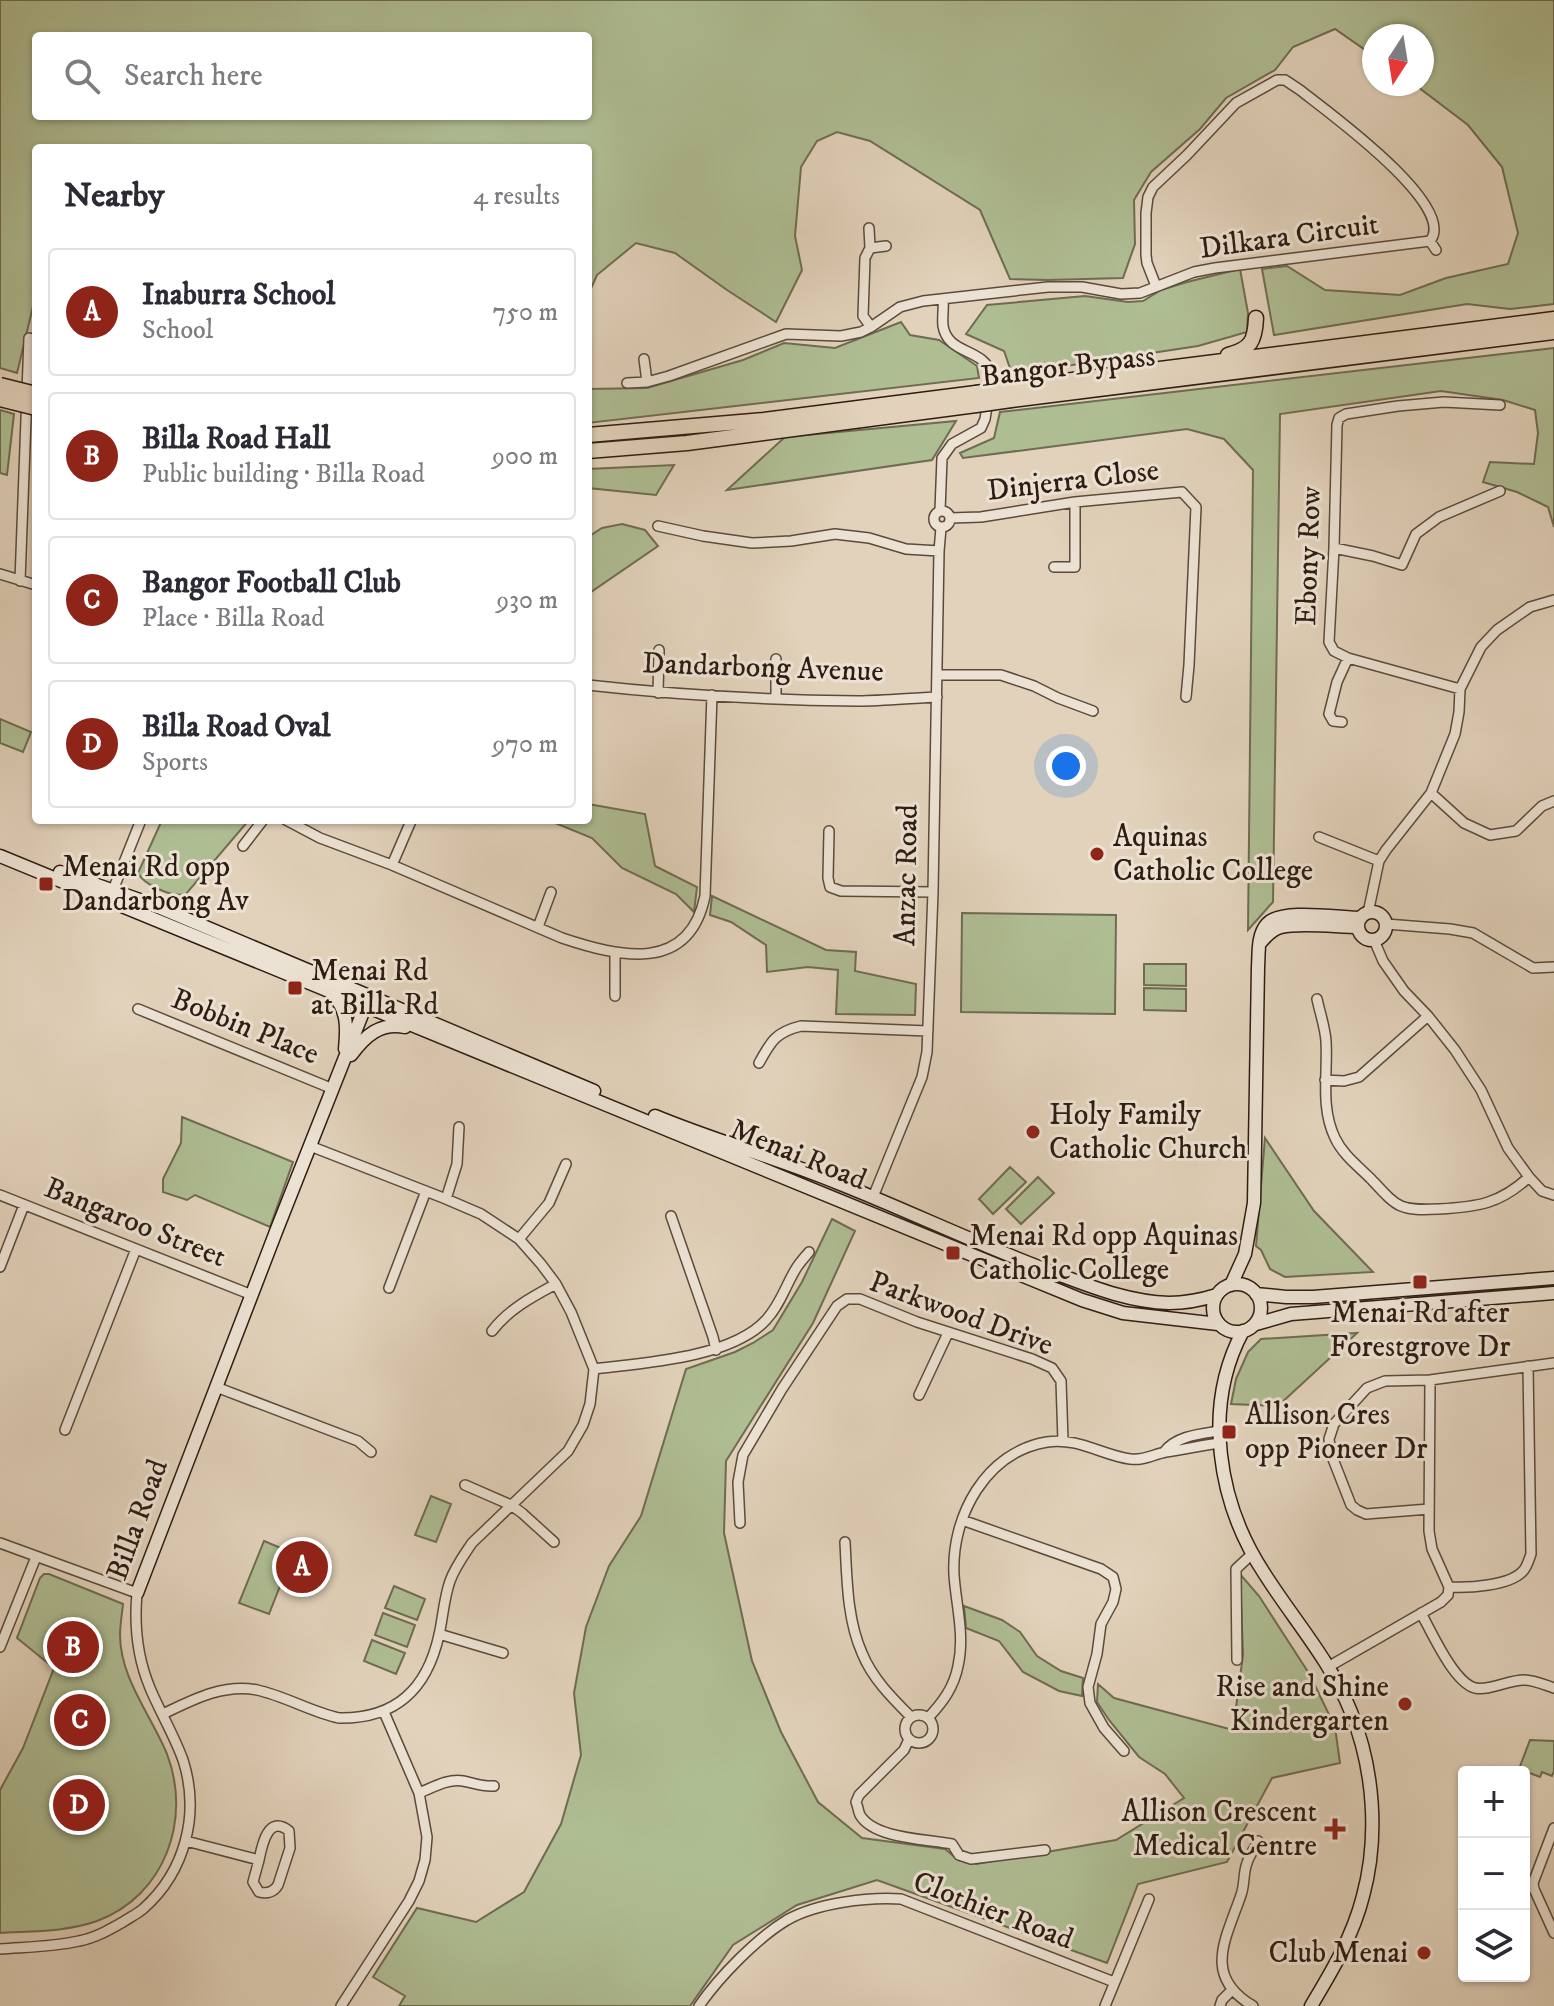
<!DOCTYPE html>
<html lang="en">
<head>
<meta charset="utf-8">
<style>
  :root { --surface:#fff; --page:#f2f2f3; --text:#2b2b33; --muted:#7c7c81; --line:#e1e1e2; --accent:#8f2418 }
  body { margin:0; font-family:"IM FELL DW Pica",serif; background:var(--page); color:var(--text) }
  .controls { position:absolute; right:24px; bottom:24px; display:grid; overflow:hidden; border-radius:8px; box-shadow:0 2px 6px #0004 }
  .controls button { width:72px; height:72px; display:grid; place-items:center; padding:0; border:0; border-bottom:2px solid var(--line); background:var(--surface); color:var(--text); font:40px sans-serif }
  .compass { position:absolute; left:1362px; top:24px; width:72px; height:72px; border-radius:50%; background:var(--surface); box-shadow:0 2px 6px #0004; rotate:192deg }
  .you { position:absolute; left:1066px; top:766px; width:28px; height:28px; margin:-20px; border:6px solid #fff; border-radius:50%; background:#1a73e8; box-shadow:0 0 0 12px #1a73e833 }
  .badge { display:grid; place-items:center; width:52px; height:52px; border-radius:50%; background:var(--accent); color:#fff; font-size:26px; font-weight:700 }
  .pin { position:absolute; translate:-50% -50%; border:4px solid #fff; box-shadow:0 2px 8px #0006 }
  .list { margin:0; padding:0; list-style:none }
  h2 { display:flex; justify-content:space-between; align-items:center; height:104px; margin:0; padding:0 32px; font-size:34px }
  h2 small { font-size:26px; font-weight:400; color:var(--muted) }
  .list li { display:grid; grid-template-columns:52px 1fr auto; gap:24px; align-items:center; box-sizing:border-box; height:128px; margin:0 16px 16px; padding:0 16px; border:2px solid var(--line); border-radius:8px }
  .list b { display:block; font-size:30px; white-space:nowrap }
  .list p { margin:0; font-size:26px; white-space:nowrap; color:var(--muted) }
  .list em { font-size:26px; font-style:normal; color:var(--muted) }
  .icon { flex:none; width:44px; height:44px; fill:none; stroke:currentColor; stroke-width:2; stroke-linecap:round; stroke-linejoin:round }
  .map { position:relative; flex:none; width:1554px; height:2006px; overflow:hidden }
  .search { position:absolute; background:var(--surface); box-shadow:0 2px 6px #0004; left:32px; top:32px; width:560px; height:88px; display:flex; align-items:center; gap:20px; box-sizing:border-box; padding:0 28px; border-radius:8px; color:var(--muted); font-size:30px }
  .panel { position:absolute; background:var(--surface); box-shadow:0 2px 6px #0004; left:32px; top:144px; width:560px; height:680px; border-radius:8px }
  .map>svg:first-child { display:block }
  .green { fill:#afbd93; stroke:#6e6c52; stroke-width:2; fill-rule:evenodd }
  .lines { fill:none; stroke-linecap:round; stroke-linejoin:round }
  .street-casing { stroke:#5b4a3c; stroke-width:12 }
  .secondary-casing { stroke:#2e1c12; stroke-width:15 }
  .primary-casing { stroke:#2e1c12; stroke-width:17 }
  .street { stroke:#ece2d3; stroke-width:9 }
  .secondary { stroke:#ece2d3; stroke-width:12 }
  .primary { stroke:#e2d2bb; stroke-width:14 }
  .primary-bridge-casing { stroke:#2e1c12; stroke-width:17; stroke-linecap:butt }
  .primary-bridge { stroke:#e2d2bb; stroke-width:14 }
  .poi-dot { fill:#8f2418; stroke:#ece2d3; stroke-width:3 }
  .labels { text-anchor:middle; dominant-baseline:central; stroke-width:6; stroke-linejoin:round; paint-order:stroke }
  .street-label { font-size:30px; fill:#2e1c12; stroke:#ece2d3 }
  .poi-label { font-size:30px; fill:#2e1c12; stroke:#ece2d3; text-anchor:start }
</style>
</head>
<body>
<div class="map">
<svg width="1554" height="2006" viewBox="0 0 1554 2006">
  <rect width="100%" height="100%" fill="#e2d2bb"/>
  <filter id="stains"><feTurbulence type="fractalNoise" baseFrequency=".0025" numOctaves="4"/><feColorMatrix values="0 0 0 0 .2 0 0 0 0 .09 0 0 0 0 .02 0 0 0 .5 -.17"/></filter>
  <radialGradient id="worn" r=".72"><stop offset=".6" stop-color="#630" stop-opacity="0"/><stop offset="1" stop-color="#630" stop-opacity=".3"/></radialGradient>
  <path class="green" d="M0,0H1554V304L1510,309L1467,304L1274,335L1262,269L1287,266L1325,290L1400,295L1446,278L1508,264L1518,233L1502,167L1468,125L1414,84H1422V36H1374V56L1335,29L1293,47L1275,70L1226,98L1200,129L1151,172L1134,200L1135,244L1123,278L1048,280L1010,279L980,210L870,141L837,132L817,141L801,167L795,236L802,270L776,322L727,290L675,253L636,243L597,275L588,295V148H36V294L17,373L0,368ZM36,36H588V116H36Z
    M1240,269L1248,313L1247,332L1198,346L1012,374L1004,351L966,334L987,305L1085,296L1128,302L1143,301L1161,290L1187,282Z
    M901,322L910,335L939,340L977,366L979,378L588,423V389L647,388L743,360L784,343L835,348Z
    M1554,348V527L1548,507L1517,492L1483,482L1490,462L1534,464L1538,433L1535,410L1503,400L1441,391L1280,414L1273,902L1248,930L1253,470L1224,439L1187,429L963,458L960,453L994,438L1000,412Z
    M0,410L14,414L7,475L0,473Z
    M956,421L932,460L727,490L785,437Z
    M674,465L656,495L588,488V469Z
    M622,524L645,530L658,546L588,594V537L602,528Z
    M0,719L31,732L23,752L0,743Z
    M588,804L645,814L655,866L697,887L694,912L676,894L622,868L592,838L548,820H588Z
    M162,820H249L186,894C173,898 144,885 138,873Z
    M712,896L826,950L856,952L855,971L916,984L915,1015L836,1014L838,970L808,967L767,972L766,945L731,922L710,915Z
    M962,913L1116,915L1115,1014L961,1012Z
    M1144,964H1186V986L1144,985Z
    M1144,988L1186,989V1011L1144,1010Z
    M182,1117L293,1162L270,1227L195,1195L187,1200L163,1192V1179L181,1143Z
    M1265,1138L1314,1211L1373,1272L1285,1277L1270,1269L1261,1250L1256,1246Z
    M1010,1167L1026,1182L993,1214L979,1199Z
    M1038,1177L1054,1193L1021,1224L1006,1209Z
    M832,1219L855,1231L813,1323L726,1461L724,1533L752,1661L781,1732L818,1802L862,1838L945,1849L956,1858L976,1864L1116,1840L1184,1798L1165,1774L1139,1757L1109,1720L1097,1702L1098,1684L1114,1698L1233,1730L1243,1655L1240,1574L1259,1596L1310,1675L1335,1727L1340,1763L1272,1778L1227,1862L1138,1884L1107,1963L877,1880L797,1905L733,1945L690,2006H399L405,1996L373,1977L417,1908L476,1922L524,1892L561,1824L581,1755L574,1693L586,1627L609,1566L641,1516L686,1369L735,1352L753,1343L773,1330L802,1282Z
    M1357,1333L1278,1406L1231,1404L1236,1379L1248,1352L1261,1339Z
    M431,1496L451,1504L436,1542L415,1535Z
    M264,1541L293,1553L269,1614L239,1603Z
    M44,1574H49L123,1604C122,1614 120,1625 120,1635C120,1678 151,1715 167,1754C192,1819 165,1896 97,1921C66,1932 32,1931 0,1933V1790L23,1748L54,1668L17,1638L40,1578Z
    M394,1586L425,1599L417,1620L385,1608Z
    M964,1606L1002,1620L1020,1632L1037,1656L1061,1671L1083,1678L1082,1696L1059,1691L1023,1672L999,1641L966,1628Z
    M383,1613L415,1625L407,1647L375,1635Z
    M372,1640L405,1653L396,1674L364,1661Z
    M1530,1740L1554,1741V1771L1552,1776L1542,1772L1540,1777L1519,1769Z"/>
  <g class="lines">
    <defs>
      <path id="street" d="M869,228L870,248L865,258L863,316L871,327
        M870,248L886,246
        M1156,286L1147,263L1146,255V213L1148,197L1153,187L1187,155L1236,103L1277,80H1285L1300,90C1325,110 1459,206 1430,241L1436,250
        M644,359L647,382
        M627,383L647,382L669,376L786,334L841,336L861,332L871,327L900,307L923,301L1048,287H1082L1121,294L1140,293L1194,272L1215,268L1430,241
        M934 519a8 8 0 1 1 16 0a8 8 0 1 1-16 0Z
        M940,511L942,458L952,444L981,428L985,419L992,376C985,347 948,356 943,326C942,317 944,307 943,299
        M950,518L981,517L1075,502L1182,492L1196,507L1189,665L1186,697
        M658,526L703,536L752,543L791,541L835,534L869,538L906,549L939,551
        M1334,548L1373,556L1402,565L1416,534L1439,517L1500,491
        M1054,567H1075V502
        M0,574L36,585
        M20,581L29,338L36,340
        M776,659V699
        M937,675H1001L1034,686L1058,698L1093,711
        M588,685C677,695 768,700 858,701C884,701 911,698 937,697
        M1460,689L1348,658L1334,651L1329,642L1334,548L1337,425L1339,418L1346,414L1398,406L1444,402L1500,405
        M658,693L659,650
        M1342,722L1333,721L1329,714L1337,682L1348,658
        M1431,793L1464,823L1490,835L1516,831L1542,806L1554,801
        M286,820L320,838L392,865L562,938C619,957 689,974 705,896L712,695
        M829,831L828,878L830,887L841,891L933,892
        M1319,837L1379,861
        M243,846L263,820
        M392,865L411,821
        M113,890L141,820
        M1368,913L1379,861L1386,850L1431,793L1455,734L1459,712L1460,689L1481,647L1497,630L1530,607L1554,600
        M1386,924L1450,929L1473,933L1533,968L1554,967
        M538,927L551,892
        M1374,940L1383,961L1404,991L1428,1016L1455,1050L1481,1090L1508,1148L1529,1177L1542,1191L1554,1195
        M615,996V953
        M1317,999C1320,1013 1325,1027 1326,1041C1328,1073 1320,1107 1335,1138C1343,1155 1358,1166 1371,1179C1398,1208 1399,1211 1439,1209C1477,1207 1500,1204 1529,1177
        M138,1009L333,1089
        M759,1063C771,1041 776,1032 801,1026L928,1031
        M1325,1080L1344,1081L1359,1077L1428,1016
        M0,1195L252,1295
        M873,1197L922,1077L927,1052L933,892L939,551L941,528
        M446,1199L457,1164L459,1127
        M671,1216L713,1337L716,1350
        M519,1239L549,1203L566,1164
        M0,1267L24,1205
        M389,1288L426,1191
        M492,1331C509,1309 532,1297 556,1284
        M594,1369C643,1363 731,1358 766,1320C781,1304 786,1284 797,1267C801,1261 805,1257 809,1252
        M1430,1380L1429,1531L1432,1549L1449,1587C1468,1588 1510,1586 1523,1571C1527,1567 1529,1559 1531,1554L1528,1366
        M216,1387L358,1441L371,1452
        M919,1395L948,1333
        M65,1430L136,1249
        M1164,1452C1176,1436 1200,1434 1219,1431
        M465,1485L511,1505L522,1513L554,1542
        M1429,1509L1366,1514L1357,1510L1351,1505L1331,1454L1329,1439L1334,1424L1367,1388L1385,1381L1430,1380L1554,1363
        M962,1520L1101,1569L1113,1577L1116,1589L1113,1602L1101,1624L1097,1654L1088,1687L1090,1703L1104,1728L1124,1751
        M740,1523L738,1482L743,1455L782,1389L837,1306L847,1299H860L917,1322L1032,1359L1052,1368L1061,1381L1063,1441
        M845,1542C847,1579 847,1619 862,1653C872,1678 892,1698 911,1717
        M0,1543L137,1593C134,1626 137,1657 150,1688C160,1712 174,1735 183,1760C200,1813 186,1871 143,1909C137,1914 129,1918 123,1922C109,1930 95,1938 79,1941C53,1947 26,1947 0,1949
        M1421,1613C1431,1631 1454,1683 1475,1688C1490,1691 1508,1680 1524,1680C1534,1680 1545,1685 1554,1688
        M439,1634L503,1653
        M0,1647L36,1557
        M1237,1660L1236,1569L1252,1554
        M1328,1667L1441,1602L1448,1595L1449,1587
        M163,1714C192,1700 224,1683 257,1690C285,1696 311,1712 339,1718C396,1719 427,1689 439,1635C443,1617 444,1598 450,1581C455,1567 464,1555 472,1543L568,1451L583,1425L590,1404L594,1369L571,1312L556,1284L541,1264L519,1239L481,1214L446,1199L310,1146
        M905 1729a14 14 0 1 1 28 0a14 14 0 1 1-28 0Z
        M928,1718C943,1702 954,1687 958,1666C965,1635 956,1605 954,1575C951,1516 986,1452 1047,1442C1077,1437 1102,1455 1130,1459C1144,1461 1154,1454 1166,1452C1184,1450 1201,1445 1220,1443
        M909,1739L904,1750L859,1795L856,1802C858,1806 858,1811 860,1815C874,1839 927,1839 952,1844L959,1855L971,1859L1045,1850
        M419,1793C432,1788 448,1778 463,1781C474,1783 482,1787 494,1786
        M1554,1828L1533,1883L1534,1889L1554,1933
        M186,1841L259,1860C262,1845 268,1814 289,1831L290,1848L278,1885C274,1892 267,1894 259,1892L253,1882L259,1860
        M341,2006L409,1901L419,1881L425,1860L427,1837L419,1793L384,1712
        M699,2006C719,1977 757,1938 787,1920C817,1903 867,1897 901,1899L1114,1982
        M1105,2006L1149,1899
        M1220,2006L1222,2000L1232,1990
        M1253,2006C1202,1976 1226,1939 1241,1895C1245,1884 1243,1873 1247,1863C1249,1856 1255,1848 1258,1841"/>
      <path id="secondary" d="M0,856L1082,1300L1123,1313L1218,1324
        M60,872L151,904L594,1091
        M1358 926a14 14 0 1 1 28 0a14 14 0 1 1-28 0Z
        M1261,942C1266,936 1273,929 1281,927C1300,922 1338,927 1358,927
        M333,995C348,1010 347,1029 345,1049
        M351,1055C365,1036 380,1022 405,1027
        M655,1116C715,1141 778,1158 838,1183C914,1213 987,1249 1063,1276C1097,1289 1132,1302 1169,1303C1186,1303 1201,1300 1217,1295
        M1213 1308a24 24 0 1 1 48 0a24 24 0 1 1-48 0Z
        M1231,1285L1245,1254L1254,1203L1258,967C1259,954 1257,935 1267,924C1281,908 1340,918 1361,918
        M1256,1294L1286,1297H1313L1554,1278
        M1256,1324L1291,1314L1554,1293
        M1243,1331C1202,1407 1218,1503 1264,1573C1293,1619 1331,1661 1351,1712C1374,1769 1379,1837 1363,1896C1353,1936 1332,1971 1311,2006
        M137,1593L277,1229L365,1007"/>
      <path id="primary" d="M1228,355C1251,349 1255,341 1256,318
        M1009,388L1554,319
        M1011,400L1554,332
        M588,435L764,420L976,393
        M588,451L687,443L976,405"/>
    </defs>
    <use href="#street" class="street-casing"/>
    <use href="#secondary" class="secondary-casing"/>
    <use href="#primary" class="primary-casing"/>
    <use href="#street" class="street"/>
    <use href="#secondary" class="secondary"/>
    <use href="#primary" class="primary"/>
    <defs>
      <path id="primary-bridge" d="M0,385L36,394
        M976,393L1009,388
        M0,399L36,408
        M976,405L1011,400"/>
    </defs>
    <use href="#primary-bridge" class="primary-bridge-casing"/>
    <use href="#primary-bridge" class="primary-bridge"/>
  </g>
  <g class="poi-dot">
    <circle cx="1097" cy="854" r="8"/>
    <rect x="38" y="876" width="16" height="16" rx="4"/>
    <rect x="287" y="980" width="16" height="16" rx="4"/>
    <circle cx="1033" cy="1132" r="8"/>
    <rect x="945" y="1245" width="16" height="16" rx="4"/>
    <rect x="1412" y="1274" width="16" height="16" rx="4"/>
    <rect x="1221" y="1424" width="16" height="16" rx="4"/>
    <circle cx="1405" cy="1704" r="8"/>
    <path d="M1331 1817h8v8h8v8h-8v8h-8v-8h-8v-8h8z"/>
    <circle cx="1424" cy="1953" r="8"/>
  </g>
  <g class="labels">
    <g class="street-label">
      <text transform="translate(1289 237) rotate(-8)">Dilkara Circuit</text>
      <text transform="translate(1068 367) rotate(-7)">Bangor Bypass</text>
      <text transform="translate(1073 481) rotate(-7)">Dinjerra Close</text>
      <text transform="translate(1309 556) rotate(-88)">Ebony Row</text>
      <text transform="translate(763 668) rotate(2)">Dandarbong Avenue</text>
      <text transform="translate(907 875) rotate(-89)">Anzac Road</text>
      <text transform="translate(245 1027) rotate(22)">Bobbin Place</text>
      <text transform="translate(798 1155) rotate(22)">Menai Road</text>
      <text transform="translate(135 1223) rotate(22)">Bangaroo Street</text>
      <text transform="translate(961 1314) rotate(20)">Parkwood Drive</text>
      <text transform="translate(138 1520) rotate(-70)">Billa Road</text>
      <text transform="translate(993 1911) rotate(21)">Clothier Road</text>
    </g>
    <g class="poi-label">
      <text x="1113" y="837">Aquinas<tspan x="1113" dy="34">Catholic College</tspan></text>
      <text x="62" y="867">Menai Rd opp<tspan x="62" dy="34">Dandarbong Av</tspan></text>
      <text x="311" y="971">Menai Rd<tspan x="311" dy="34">at Billa Rd</tspan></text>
      <text x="1049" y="1115">Holy Family<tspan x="1049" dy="34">Catholic Church</tspan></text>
      <text x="969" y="1236">Menai Rd opp Aquinas<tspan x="969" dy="34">Catholic College</tspan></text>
      <text x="1420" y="1313" text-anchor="middle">Menai Rd after<tspan x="1420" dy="34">Forestgrove Dr</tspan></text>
      <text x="1245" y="1415">Allison Cres<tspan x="1245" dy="34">opp Pioneer Dr</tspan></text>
      <text x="1389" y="1687" text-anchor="end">Rise and Shine<tspan x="1389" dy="34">Kindergarten</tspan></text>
      <text x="1317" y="1812" text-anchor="end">Allison Crescent<tspan x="1317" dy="34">Medical Centre</tspan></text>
      <text x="1408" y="1953" text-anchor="end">Club Menai</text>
    </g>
  </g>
  <rect width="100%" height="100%" filter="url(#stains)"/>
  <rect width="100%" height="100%" fill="url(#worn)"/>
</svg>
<div class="controls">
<button>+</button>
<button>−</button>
<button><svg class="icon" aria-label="layers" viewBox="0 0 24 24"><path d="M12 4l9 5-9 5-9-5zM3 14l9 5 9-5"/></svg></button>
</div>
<svg class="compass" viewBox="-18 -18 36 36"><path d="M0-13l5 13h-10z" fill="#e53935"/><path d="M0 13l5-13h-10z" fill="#7c7c81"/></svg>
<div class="you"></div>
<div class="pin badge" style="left:302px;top:1567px">A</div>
<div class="pin badge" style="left:73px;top:1647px">B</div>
<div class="pin badge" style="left:80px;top:1720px">C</div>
<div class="pin badge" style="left:79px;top:1805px">D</div>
<div class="search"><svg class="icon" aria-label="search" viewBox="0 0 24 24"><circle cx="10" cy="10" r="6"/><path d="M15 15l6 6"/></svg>Search here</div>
<section class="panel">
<h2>Nearby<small>4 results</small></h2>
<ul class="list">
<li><span class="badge">A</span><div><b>Inaburra School</b><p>School</p></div><em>750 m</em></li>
<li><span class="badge">B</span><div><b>Billa Road Hall</b><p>Public building · Billa Road</p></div><em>900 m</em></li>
<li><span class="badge">C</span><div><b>Bangor Football Club</b><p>Place · Billa Road</p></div><em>930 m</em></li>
<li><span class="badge">D</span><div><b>Billa Road Oval</b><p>Sports</p></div><em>970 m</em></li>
</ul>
</section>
</div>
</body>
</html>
